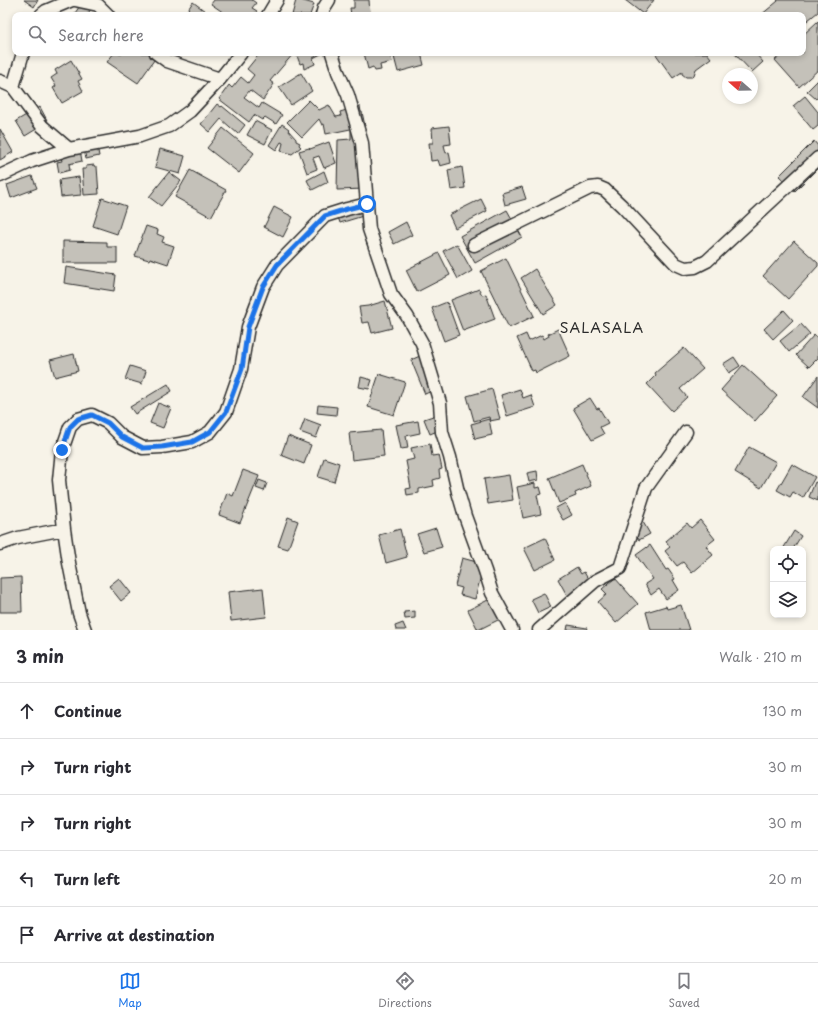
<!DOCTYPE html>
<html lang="en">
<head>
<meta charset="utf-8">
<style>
  :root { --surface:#fff; --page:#f7f7f7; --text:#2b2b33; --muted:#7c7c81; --line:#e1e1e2; --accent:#1a73e8 }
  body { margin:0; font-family:"Playpen Sans",sans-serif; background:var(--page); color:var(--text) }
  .controls { position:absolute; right:12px; bottom:12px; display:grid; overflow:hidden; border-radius:8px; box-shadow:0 2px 6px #0003 }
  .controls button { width:36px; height:36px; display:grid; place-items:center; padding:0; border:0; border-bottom:1px solid var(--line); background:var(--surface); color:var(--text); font:20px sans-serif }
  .compass { position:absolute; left:722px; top:68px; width:36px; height:36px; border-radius:50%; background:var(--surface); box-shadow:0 2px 6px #0003; rotate:290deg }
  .stop { position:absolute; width:12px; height:12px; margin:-9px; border:3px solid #1a73e8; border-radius:50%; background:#fff }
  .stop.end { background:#1a73e8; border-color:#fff; box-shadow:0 1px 4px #0008 }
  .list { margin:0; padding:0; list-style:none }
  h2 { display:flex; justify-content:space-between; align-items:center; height:52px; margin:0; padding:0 16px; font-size:17px }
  h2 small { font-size:13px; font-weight:400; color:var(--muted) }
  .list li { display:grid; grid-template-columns:26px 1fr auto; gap:12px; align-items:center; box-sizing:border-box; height:56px; padding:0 16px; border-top:1px solid var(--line) }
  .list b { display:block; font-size:15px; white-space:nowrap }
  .list em { font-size:13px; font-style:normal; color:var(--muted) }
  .icon { flex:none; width:22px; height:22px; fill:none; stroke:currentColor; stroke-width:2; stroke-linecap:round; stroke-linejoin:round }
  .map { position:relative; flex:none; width:818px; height:630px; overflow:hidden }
  .search { position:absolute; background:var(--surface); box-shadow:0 2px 6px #0003; left:12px; right:12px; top:12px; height:44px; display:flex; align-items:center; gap:10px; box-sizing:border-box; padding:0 14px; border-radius:8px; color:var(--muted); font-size:15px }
  .sheet { height:332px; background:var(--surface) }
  nav { display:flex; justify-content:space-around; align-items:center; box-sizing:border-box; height:56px; border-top:1px solid var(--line); background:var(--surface); font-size:11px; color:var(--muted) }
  nav a { display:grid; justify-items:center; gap:2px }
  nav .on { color:var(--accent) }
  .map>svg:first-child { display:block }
  .building { fill:#c4c1b9; stroke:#2b2b2b }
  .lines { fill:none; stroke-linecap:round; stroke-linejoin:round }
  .street-casing { stroke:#2b2b2b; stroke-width:15 }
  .street { stroke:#f7f3e8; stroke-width:12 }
  .route { stroke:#1a73e8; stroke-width:5 }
  .labels { text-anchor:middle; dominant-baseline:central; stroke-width:4; stroke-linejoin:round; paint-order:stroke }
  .quarter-label { font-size:14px; letter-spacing:1px; fill:#2b2b2b; stroke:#f7f3e8 }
</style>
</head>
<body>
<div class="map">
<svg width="818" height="630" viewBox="0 0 818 630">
  <rect width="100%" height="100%" fill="#f7f3e8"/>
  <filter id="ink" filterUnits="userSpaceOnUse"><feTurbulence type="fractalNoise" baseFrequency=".025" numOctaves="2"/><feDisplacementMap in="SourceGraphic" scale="8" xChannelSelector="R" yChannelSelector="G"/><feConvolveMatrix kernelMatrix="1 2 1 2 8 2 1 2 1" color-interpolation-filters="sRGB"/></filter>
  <g filter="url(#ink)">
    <path class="building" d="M24,0H38L34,7Z
      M84,0L93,6L87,15H77L75,13Z
      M214,0H252L256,3L252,8L257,11L254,15H227L211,4Z
      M296,0H300L314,4L310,15H292Z
      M354,0H369L370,14L351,15L350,8H354Z
      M625,0H654L643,14Z
      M777,0H818V12L803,24V15H761L778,1Z
      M193,2L205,11L202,15H184Z
      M818,21V70L799,87L775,60L783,53H803V35Z
      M114,53H159L138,83L107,62Z
      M260,53H294L270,81L274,84L263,100L250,90L244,97L259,108L262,103L282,115L276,124L265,117L262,120L254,115L249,122L219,99L229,85L232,88L241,77L248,83L254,75L247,69Z
      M296,53H323L313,58L315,64L304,69L303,63L300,64Z
      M364,53H390L392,62L380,65L381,70L375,71L373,67L368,69Z
      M393,53H421L424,65L398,72Z
      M655,53H707L711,58L696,69L694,75L692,77H686L682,74V72L673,78Z
      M734,53H755L763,62L752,72Z
      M71,60L82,79L78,81L83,91L62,103L53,88L56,86L51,78L57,74L55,70Z
      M301,73L312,91L291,105L279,87Z
      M818,80V97L816,99L807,91Z
      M805,96L818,112V126L813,130L793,106Z
      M309,100L319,110L329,105L336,117L341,116L340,112L360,106L361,112H362L365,126L326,134L324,124L322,125L319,119L302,137L287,122Z
      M217,104L221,107L222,106L245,125L238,134L221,119L210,132L201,124Z
      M40,107L48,122L25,136L16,121Z
      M255,121L272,130L265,144L247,135Z
      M282,124L289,129L288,130L296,139V141L300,143L299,145L301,147L292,154L281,151L283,143L281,142L276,150L269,145Z
      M449,126L451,144L444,145L446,153L449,152L451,163L440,166L438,160L431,161L429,143H433L432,128Z
      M223,128L254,153L239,173L207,148Z
      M0,129L13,152L0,160Z
      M351,130H366L365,189L337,190L338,140L351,139Z
      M814,141L818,146V168L795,191L779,176Z
      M329,142L336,163L324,168L319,156L313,158L317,169L307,173L299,151L309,148L310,149Z
      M97,146L99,156L86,159L84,149Z
      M160,149L185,156L180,174L155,167Z
      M80,150L82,161L69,164L70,170L59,173L57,162L62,161L60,155Z
      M94,165L95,167H97L99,194L84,195L82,169H86V166Z
      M462,167L465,188L451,190L448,170Z
      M190,170L226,190L211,217L175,197Z
      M324,171L328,182L312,190L307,180Z
      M169,172L181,181L161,206L149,197Z
      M32,176L37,188L11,198L7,185Z
      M79,177L81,195L61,197L59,180Z
      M522,187L526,199L505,205L502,193Z
      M102,198L126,206L117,234L93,226Z
      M481,199L487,211L455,228L449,215Z
      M358,201L363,216L340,223L335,208Z
      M274,207L293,217L283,237L264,227Z
      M507,210L522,237L475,263L460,236Z
      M406,222L412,235L394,244L388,232Z
      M146,226L158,230L157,234L164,237L162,242L174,246L168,264L150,258L149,260L135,256Z
      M63,241L107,242V247H117V263H63Z
      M794,241L818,263V266L788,299L763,276Z
      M457,244L472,271L458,279L443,251Z
      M439,253L450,275L417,292L406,270Z
      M506,258L534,316L509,328L481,271Z
      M66,267L116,275L114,291L64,283Z
      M535,269L557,305L543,314L521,278Z
      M479,289L482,295L486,294L495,319L463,331L451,300Z
      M385,301L392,328L372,333L369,322L362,323L359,307L368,306Z
      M447,302L459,335L444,341L432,308Z
      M784,310L793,320L773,339L764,329Z
      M801,324L810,334L789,352L780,341Z
      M558,329L570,356L536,373L535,370L532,371L517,338L526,334L529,341L542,335L544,339L549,336L548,334Z
      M814,335L818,338V358L809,367L796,355Z
      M684,348L703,369L680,389L687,397L672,411L647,384L656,375L655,373Z
      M74,354L78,371L55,377L50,360Z
      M422,355L436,389L425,394L411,360Z
      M734,357L740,366L729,373L723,364Z
      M743,365L777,396L755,421L721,390Z
      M130,366L146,371L142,384L125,379Z
      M379,374L405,382L394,415L368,407Z
      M818,376V408L803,397Z
      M361,377L372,380L369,389L359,387Z
      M168,384L172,391L135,414L130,407Z
      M492,389L500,419L490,421L489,417L474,421L467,396Z
      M520,389L523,398L531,395L535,407L507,416L501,395Z
      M590,398L597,409L599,408L608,423L600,427L604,434L592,440L573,408Z
      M158,403L171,408L163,428L150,423Z
      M318,405L337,407L336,415L317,413Z
      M436,415L442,429L430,434L424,419Z
      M305,419L321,425L316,438L300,432Z
      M489,419L492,435L475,439L471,424Z
      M418,421L420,433L406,436L408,448L401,449L396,425Z
      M381,430L384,456L352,460L349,433Z
      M288,436L311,445L304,464L281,455Z
      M430,444L432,456L439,455L442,469L439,470L440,478L433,480L434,486L419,489V493L407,495L406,489L411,488L406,461L414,459L411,448Z
      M749,447L776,462L761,488L735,472Z
      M324,458L339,463L334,482L318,477Z
      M582,464L591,486L575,493L576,496L559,503L549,478Z
      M792,464L815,477L803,498L793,492L790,497L777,490Z
      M243,470L259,476L240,523L219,515L227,493L233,496Z
      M537,471L538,480L529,482L527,473Z
      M509,475L513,500L488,504L484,479Z
      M259,480L267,483L264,491L256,488Z
      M815,482L818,483V501L809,497Z
      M535,483V488L540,487L542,494L537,495L541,514L523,518L517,487Z
      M565,503L572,515L563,520L556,508Z
      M288,517L298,521L288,549L278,546Z
      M700,520L715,539L706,546L713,555L692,573L683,562L677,566L665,551L670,547L666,541L687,523L691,528Z
      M643,522L650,534L639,540L632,528Z
      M436,528L442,547L424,552L417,534Z
      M400,529L407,557L386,563L379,535Z
      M794,531L801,536L793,549H783Z
      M545,538L555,560L535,570L524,548Z
      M650,545L666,570L668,569L675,579L673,580L679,590L666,599L659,589L651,595L645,584L653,579L636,555Z
      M462,558L484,564L475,599L460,595L462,588L455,586Z
      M577,567L581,574L584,572L588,579L586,580L590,587L569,599L558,579Z
      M21,577L22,612H0V578Z
      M119,578L131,593L121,601L109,586Z
      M615,578L638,604L616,623L598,602L607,594L602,589Z
      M263,588L266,617L231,621L228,592Z
      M544,593L551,607L538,613L531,599Z
      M500,594L510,614L478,630L468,610Z
      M681,605L689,630H651L646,612L666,606L667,609Z
      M415,611V618L405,619L404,612Z
      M403,623L406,630H396L395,626Z
      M568,625L587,628L586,630H567Z"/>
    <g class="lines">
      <defs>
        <path id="street" d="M75,0L98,5L108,15
          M41,15L46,11L72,0
          M268,15L277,0
          M322,15L324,8L329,0
          M156,53L167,61L220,79
          M332,53L338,72L348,95L362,143L369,229L391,294L407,316L422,343L440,403L442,432L450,457L458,492L465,516L485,571L492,593L512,630
          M0,81L13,87L42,126L69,149
          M13,87L23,53
          M0,176L32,161L69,149L140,136L169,126L190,111L220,79L241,53
          M474,245L590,188L598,187L605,190L622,206L676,264L685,268L695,267L707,261L818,158
          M0,544L18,538L64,529
          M85,630L79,613L69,563L64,529L59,480L62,450L70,427L78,419L92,415L108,423L122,437L143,448L162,447L192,442L210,432L226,412L241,369L248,327L263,287L277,265L325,216L347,209L367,204
          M539,630L595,581L620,568L646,488L686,432"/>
      </defs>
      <use href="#street" class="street-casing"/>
      <use href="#street" class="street"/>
    </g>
  </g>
  <g class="lines" filter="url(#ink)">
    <path class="route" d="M62,450L70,427L78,419L92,415L108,423L122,437L143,448L162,447L192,442L210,432L226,412L242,369L248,327L263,287L277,265L325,216L347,209L367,204"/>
  </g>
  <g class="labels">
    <g class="quarter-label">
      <text x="602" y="327">SALASALA</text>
    </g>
  </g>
</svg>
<div class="controls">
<button><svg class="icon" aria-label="locate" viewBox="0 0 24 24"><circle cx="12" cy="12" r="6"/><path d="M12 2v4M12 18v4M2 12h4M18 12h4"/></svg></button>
<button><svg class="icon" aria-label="layers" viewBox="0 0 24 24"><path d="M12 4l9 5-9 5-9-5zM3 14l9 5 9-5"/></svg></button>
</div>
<svg class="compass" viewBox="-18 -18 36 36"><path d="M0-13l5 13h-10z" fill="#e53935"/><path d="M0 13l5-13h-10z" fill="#7c7c81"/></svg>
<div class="stop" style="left:367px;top:204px"></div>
<div class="stop end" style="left:62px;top:450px"></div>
<div class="search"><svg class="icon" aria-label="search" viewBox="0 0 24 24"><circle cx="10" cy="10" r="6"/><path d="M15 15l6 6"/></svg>Search here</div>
</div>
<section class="sheet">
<h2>3 min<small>Walk · 210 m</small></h2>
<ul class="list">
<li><svg class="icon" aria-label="ahead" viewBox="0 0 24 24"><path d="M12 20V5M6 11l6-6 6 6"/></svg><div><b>Continue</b></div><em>130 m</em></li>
<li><svg class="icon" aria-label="right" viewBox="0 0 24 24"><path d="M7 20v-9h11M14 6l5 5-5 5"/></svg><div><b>Turn right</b></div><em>30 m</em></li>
<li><svg class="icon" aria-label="right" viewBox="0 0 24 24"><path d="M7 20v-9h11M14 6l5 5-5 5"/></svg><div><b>Turn right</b></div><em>30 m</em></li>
<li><svg class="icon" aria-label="left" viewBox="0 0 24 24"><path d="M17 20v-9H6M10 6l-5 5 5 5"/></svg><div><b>Turn left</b></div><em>20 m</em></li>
<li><svg class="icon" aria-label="arrive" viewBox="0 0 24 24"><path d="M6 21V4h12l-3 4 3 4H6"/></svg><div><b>Arrive at destination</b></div></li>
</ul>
</section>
<nav>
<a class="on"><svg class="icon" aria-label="map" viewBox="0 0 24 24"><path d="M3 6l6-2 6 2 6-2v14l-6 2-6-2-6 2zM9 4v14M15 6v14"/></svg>Map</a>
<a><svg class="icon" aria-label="directions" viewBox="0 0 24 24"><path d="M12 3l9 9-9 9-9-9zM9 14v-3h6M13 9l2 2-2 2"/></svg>Directions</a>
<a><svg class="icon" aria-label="saved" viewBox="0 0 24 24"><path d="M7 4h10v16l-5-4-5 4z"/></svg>Saved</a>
</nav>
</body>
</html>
